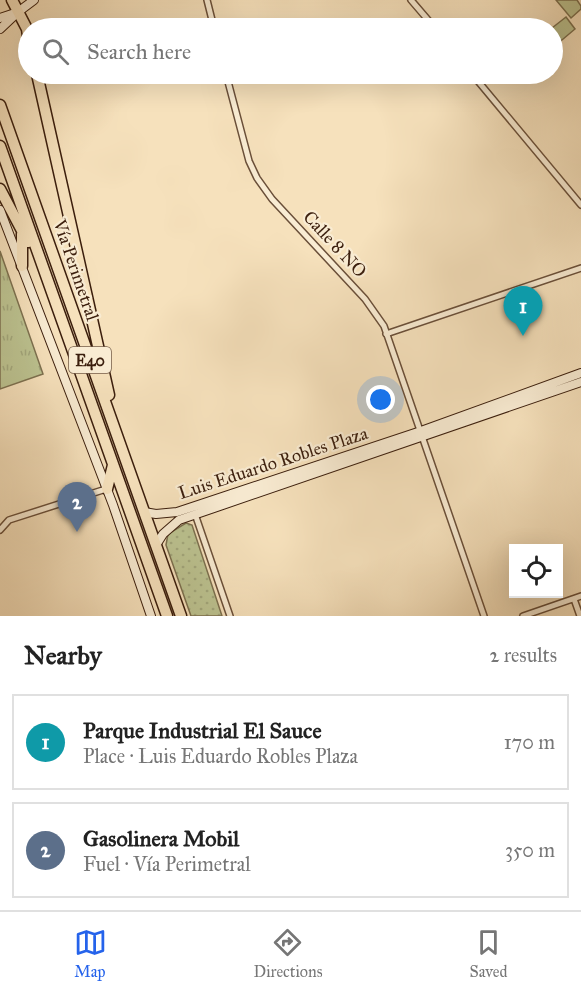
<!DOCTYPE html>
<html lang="en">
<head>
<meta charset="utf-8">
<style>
  :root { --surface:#fff; --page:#f6f6f6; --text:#222; --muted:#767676; --line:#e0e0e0; --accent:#2563eb }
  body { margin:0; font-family:"IM FELL Great Primer",serif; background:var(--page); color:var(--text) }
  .controls { position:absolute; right:18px; bottom:18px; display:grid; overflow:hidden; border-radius:0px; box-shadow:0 6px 24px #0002 }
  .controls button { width:54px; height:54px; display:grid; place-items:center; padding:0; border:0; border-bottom:2px solid var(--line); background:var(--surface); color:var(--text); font:30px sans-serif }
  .you { position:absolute; left:381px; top:400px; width:21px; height:21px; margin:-15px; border:4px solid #fff; border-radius:50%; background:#1a73e8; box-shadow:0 0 0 9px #1a73e833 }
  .badge { display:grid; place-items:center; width:39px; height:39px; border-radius:50%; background:var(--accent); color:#fff; font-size:20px; font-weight:700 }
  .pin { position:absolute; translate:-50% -50px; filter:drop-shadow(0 2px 3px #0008) }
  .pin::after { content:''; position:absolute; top:32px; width:21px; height:18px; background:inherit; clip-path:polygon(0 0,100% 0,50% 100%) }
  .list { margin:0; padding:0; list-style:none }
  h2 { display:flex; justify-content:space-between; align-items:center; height:78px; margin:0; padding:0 24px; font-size:26px }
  h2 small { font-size:20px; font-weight:400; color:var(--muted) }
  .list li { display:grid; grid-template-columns:39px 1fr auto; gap:18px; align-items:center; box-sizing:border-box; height:96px; margin:0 12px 12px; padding:0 12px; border:2px solid var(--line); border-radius:0px }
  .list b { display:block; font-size:22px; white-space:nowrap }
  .list p { margin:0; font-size:20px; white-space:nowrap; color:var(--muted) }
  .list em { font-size:20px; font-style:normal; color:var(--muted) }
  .icon { flex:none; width:33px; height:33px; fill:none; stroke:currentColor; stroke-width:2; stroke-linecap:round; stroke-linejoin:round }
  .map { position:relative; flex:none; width:581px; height:616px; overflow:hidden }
  .search { position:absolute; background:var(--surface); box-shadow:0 6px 24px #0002; left:18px; right:18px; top:18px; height:66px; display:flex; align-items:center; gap:15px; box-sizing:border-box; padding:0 21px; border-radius:33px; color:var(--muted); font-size:22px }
  .sheet { height:294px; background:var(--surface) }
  nav { display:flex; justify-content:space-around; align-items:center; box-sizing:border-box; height:84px; border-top:2px solid var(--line); background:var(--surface); font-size:16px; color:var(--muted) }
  nav a { display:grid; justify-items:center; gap:3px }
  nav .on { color:var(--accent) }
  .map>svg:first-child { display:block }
  .grass { fill:url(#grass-dots); stroke:#7c704f; stroke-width:1.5 }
  .park { fill:url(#park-tufts); stroke:#7c704f; stroke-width:1.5 }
  .pitch { fill:#bcc391; stroke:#7c704f; stroke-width:1.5 }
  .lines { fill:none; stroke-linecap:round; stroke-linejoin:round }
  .street-casing { stroke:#6a4f39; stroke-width:8 }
  .secondary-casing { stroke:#3b1e0d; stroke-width:10 }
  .highway-casing { stroke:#3b1e0d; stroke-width:13 }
  .street { stroke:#f9ecd3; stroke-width:5 }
  .secondary { stroke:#f9ecd3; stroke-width:8 }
  .highway { stroke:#f6e1bc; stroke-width:10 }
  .labels { text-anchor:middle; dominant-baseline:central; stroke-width:4.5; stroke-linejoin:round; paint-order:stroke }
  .shield { fill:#f9ecd3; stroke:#745c48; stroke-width:1.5 }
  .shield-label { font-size:16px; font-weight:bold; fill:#3b1e0d }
  .street-label { font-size:18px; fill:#3b1e0d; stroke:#f9ecd3 }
</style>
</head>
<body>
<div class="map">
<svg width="581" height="616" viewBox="0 0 581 616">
  <defs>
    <pattern id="grass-dots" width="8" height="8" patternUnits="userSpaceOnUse" patternTransform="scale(1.5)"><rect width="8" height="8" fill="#bcc391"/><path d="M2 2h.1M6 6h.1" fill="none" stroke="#a2a77c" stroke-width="1.8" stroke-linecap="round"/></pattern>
    <pattern id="park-tufts" width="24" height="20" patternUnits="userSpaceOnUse" patternTransform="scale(1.5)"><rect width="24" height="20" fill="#bcc391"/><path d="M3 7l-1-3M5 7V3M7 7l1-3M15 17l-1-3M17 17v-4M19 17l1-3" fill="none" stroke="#a2a77c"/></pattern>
  </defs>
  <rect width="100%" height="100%" fill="#f6e1bc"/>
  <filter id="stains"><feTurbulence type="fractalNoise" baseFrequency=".00333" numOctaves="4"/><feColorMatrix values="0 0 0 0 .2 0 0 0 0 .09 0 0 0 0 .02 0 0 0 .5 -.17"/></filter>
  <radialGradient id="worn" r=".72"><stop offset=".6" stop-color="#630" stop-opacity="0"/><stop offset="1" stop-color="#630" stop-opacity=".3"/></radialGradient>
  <path class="grass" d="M186,523L192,525L222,616H191L166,545L168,534Z"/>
  <path class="park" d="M0,251L43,374L0,389Z"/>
  <path class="pitch" d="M556,0H577L581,6V9L571,18Z
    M566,17L575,29L556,45L553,41L552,28Z"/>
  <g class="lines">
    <defs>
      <path id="street" d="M207,0L214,28
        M411,0L435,28
        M226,74L249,161L257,178L272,199L365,299L384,326L484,616
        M472,74L581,205
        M386,334L581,268
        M195,514L230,616
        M0,530L9,520L106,489
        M574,599L580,616
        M523,616L581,596"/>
      <path id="secondary" d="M0,18L15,13
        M0,29L18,12L34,0
        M0,210L113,505L151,616
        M144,512L156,514L177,512L421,431L581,373
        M156,545L163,534L179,520L581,382"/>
      <path id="highway" d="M12,0L27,29L28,36
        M37,74L109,395
        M0,105L181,616
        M0,146L167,616
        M0,189L28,242
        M22,234V266
        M107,489L113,465"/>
    </defs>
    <use href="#street" class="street-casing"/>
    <use href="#secondary" class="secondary-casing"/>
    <use href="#highway" class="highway-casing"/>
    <use href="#street" class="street"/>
    <use href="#secondary" class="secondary"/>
    <use href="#highway" class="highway"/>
  </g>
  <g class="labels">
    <rect class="shield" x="69" y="347" width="42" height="26" rx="4.5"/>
    <g class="shield-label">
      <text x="90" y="360">E40</text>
    </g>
    <g class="street-label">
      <text transform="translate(335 244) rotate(47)">Calle 8 NO</text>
      <text transform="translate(76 270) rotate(71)">Vía Perimetral</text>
      <text transform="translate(273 463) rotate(-18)">Luis Eduardo Robles Plaza</text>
    </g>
  </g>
  <rect width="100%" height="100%" filter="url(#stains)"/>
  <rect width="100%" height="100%" fill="url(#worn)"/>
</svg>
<div class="controls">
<button><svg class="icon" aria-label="locate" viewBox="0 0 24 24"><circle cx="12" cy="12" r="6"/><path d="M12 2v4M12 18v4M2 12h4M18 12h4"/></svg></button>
</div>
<div class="you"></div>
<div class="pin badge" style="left:523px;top:336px;background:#0f9aa8">1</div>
<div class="pin badge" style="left:77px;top:532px;background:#5c6f8a">2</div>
<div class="search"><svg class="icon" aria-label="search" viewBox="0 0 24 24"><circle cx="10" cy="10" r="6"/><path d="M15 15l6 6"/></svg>Search here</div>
</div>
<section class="sheet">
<h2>Nearby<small>2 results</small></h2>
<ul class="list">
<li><span class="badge" style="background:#0f9aa8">1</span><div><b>Parque Industrial El Sauce</b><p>Place · Luis Eduardo Robles Plaza</p></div><em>170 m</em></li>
<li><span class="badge" style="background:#5c6f8a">2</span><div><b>Gasolinera Mobil</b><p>Fuel · Vía Perimetral</p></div><em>350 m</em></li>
</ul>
</section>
<nav>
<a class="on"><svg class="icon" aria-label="map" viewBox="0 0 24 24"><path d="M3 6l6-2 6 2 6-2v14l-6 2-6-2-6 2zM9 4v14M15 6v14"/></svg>Map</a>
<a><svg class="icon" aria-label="directions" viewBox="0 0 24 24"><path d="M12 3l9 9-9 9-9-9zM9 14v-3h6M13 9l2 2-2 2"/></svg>Directions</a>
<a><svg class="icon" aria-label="saved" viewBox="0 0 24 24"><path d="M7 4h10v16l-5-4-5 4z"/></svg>Saved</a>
</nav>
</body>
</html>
